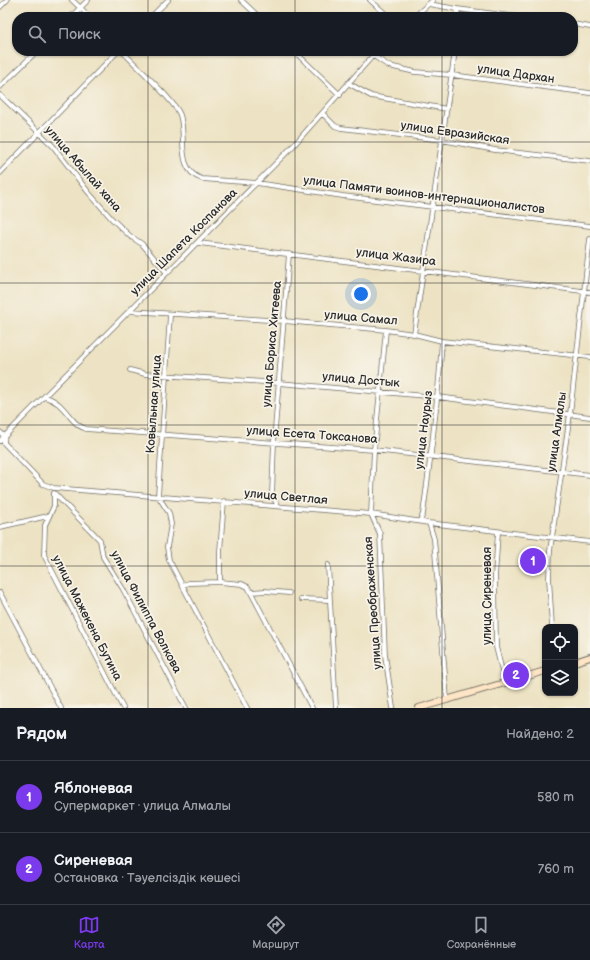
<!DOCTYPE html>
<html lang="ru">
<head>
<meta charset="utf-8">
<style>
  :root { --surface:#171b24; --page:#242831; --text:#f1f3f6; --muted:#9ea1a6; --line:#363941; --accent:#7c3aed }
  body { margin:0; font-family:"Balsamiq Sans",sans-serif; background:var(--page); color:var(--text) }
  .controls { position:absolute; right:12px; bottom:12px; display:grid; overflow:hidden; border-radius:8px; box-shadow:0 1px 3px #0004 }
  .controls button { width:36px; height:36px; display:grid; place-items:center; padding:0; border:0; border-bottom:1px solid var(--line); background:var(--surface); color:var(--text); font:20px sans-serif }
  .you { position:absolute; left:361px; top:294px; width:14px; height:14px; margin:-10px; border:3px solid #fff; border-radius:50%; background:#1a73e8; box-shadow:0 0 0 6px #1a73e833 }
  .badge { display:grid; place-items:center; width:26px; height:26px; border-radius:50%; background:var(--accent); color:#fff; font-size:13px; font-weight:700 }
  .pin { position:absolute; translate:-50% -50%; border:2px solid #fff; box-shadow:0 1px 4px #0006 }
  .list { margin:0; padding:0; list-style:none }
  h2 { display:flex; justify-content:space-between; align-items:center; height:52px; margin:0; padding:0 16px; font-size:17px }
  h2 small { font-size:13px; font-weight:400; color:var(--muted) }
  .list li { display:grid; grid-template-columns:26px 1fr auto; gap:12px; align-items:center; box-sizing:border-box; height:72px; padding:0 16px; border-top:1px solid var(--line) }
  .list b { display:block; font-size:15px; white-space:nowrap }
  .list p { margin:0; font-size:13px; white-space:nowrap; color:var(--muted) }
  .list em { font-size:13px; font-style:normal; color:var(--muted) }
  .icon { flex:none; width:22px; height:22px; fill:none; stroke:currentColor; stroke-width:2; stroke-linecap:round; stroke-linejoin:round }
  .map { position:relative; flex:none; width:590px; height:708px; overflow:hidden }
  .search { position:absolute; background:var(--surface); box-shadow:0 1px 3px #0004; left:12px; right:12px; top:12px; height:44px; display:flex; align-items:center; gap:10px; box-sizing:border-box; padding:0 14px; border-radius:16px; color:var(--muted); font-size:15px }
  .sheet { height:196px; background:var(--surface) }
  nav { display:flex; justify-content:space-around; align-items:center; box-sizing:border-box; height:56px; border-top:1px solid var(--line); background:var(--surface); font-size:11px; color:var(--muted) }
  nav a { display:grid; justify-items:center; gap:2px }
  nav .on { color:var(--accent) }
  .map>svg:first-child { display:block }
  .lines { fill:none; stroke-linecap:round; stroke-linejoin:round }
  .minor-casing { stroke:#6f6b61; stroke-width:5.5 }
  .secondary-casing { stroke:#6f6b61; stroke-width:8 }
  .minor { stroke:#fff; stroke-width:4 }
  .secondary { stroke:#fee5c5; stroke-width:6 }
  .grid { fill:none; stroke:#2b2b2b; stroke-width:1; stroke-opacity:0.55 }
  .labels { text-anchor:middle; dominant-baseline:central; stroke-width:3.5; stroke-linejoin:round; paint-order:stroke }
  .street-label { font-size:12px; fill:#2b2b2b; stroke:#f7f3e8 }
</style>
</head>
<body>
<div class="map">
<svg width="590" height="708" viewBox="0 0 590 708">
  <rect width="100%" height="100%" fill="#f7f3e8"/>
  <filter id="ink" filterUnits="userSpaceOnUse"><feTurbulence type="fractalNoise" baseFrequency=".025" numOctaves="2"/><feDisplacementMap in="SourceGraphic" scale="8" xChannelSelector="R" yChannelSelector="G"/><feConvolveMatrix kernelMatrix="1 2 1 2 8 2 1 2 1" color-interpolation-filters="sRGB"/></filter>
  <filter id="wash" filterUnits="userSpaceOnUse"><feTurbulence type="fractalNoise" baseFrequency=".012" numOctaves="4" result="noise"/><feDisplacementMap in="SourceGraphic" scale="16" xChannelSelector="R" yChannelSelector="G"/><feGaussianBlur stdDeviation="0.9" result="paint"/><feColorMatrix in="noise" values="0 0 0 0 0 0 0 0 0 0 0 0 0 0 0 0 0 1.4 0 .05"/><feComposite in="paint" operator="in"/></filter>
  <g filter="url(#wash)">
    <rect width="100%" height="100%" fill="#ede3c4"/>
  </g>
  <g filter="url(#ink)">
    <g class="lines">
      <defs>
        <path id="minor" d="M72,0L90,17
          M241,0L259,17
          M370,0L389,17
          M429,4L457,9L518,17
          M0,7L7,0
          M457,9L458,17
          M71,17L88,0
          M151,17L168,0
          M414,17L433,0
          M573,24L590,27
          M122,51C134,64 175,101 180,115C187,136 175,170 202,179L257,183L343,196L590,226
          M294,51L340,95
          M372,55L389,66L415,72L452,75L590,93
          M348,83L371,96L447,109
          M0,87L37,51
          M0,95L53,146L89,193L112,219L130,236L142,244L167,273
          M323,114L335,126L341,128L442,140L495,150L590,161
          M0,173L118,51
          M199,243L590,292
          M130,311L284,321L386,330L414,334L442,341L590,357
          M170,315L158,496L169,513L171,524L167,547L169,560L247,708
          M386,330L374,450L371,514L380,534L385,655L393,708
          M414,334L455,51
          M130,370L145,374L279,383L438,397L590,417
          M45,397C67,403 68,423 86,429L374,450L590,475
          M0,432L4,436V443L43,484L54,488L371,514L429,523L590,542
          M0,441L293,146L377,51
          M54,493L100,540L103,557L123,589L186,708
          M54,493V506L45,525L44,555L123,708
          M224,501L220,551V582L242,584L248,587L312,708
          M278,506L272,495L274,442L289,254
          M420,521L423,514C431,456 438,399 442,341
          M429,523L434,539L447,700
          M0,527L48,516
          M498,532L495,576L496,647L505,683
          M328,565L336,708
          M183,585L189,583L220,582
          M252,592L265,591L289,593
          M0,593L61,708
          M301,599L330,600
          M552,627L549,578L550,551L570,414L590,239"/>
        <path id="secondary" d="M575,662L590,657
          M419,708L545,671"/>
      </defs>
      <use href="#minor" class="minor-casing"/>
      <use href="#secondary" class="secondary-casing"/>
      <use href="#minor" class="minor"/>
      <use href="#secondary" class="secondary"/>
    </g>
  </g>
  <path class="grid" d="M148,0V17M295,0V17M442,0V17M148,51V708M295,51V708M442,51V708M0,142H590M0,283H590M0,425H590M0,566H590"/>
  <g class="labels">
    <g class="street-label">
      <text transform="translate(516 74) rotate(8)">улица Дархан</text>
      <text transform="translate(455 133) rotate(8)">улица Евразийская</text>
      <text transform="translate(83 169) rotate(49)">улица Абылай хана</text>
      <text transform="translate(424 195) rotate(7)">улица Памяти воинов-интернационалистов</text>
      <text transform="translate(184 242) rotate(-45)">улица Шапета Коспанова</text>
      <text transform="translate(396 257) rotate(7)">улица Жазира</text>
      <text transform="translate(361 318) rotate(5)">улица Самал</text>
      <text transform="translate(272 344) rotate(-85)">улица Бориса Хитеева</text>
      <text transform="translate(361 380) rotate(5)">улица Достык</text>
      <text transform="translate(154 404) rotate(-86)">Ковыльная улица</text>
      <text transform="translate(424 430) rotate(-83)">улица Наурыз</text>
      <text transform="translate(557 432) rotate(-82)">улица Алмалы</text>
      <text transform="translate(312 435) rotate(4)">улица Есета Токсанова</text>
      <text transform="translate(286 497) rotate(5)">улица Светлая</text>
      <text transform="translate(487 596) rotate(-90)">улица Сиреневая</text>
      <text transform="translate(373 603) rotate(-94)">улица Преображенская</text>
      <text transform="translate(146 612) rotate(62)">улица Филиппа Волкова</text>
      <text transform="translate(87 618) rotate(63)">улица Мажекена Бутина</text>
    </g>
  </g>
</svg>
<div class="controls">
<button><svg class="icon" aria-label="locate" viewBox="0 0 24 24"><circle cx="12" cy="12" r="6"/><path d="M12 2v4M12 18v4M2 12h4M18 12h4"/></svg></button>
<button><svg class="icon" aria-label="layers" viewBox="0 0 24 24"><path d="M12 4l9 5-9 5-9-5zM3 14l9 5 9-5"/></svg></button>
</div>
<div class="you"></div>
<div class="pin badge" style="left:533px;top:561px">1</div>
<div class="pin badge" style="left:516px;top:675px">2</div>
<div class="search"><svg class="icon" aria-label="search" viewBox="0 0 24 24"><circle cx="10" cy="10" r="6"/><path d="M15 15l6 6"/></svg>Поиск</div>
</div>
<section class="sheet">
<h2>Рядом<small>Найдено: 2</small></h2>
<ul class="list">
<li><span class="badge">1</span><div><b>Яблоневая</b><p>Супермаркет · улица Алмалы</p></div><em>580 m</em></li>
<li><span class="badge">2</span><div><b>Сиреневая</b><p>Остановка · Тәуелсіздік көшесі</p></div><em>760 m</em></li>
</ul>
</section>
<nav>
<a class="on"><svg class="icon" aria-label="map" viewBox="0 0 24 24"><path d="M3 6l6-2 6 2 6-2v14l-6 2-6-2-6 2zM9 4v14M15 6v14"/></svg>Карта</a>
<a><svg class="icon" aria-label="directions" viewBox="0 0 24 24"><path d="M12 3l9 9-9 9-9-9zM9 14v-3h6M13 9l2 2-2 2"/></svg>Маршрут</a>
<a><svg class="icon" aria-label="saved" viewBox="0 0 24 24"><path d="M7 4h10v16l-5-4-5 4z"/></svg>Сохранённые</a>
</nav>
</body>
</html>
